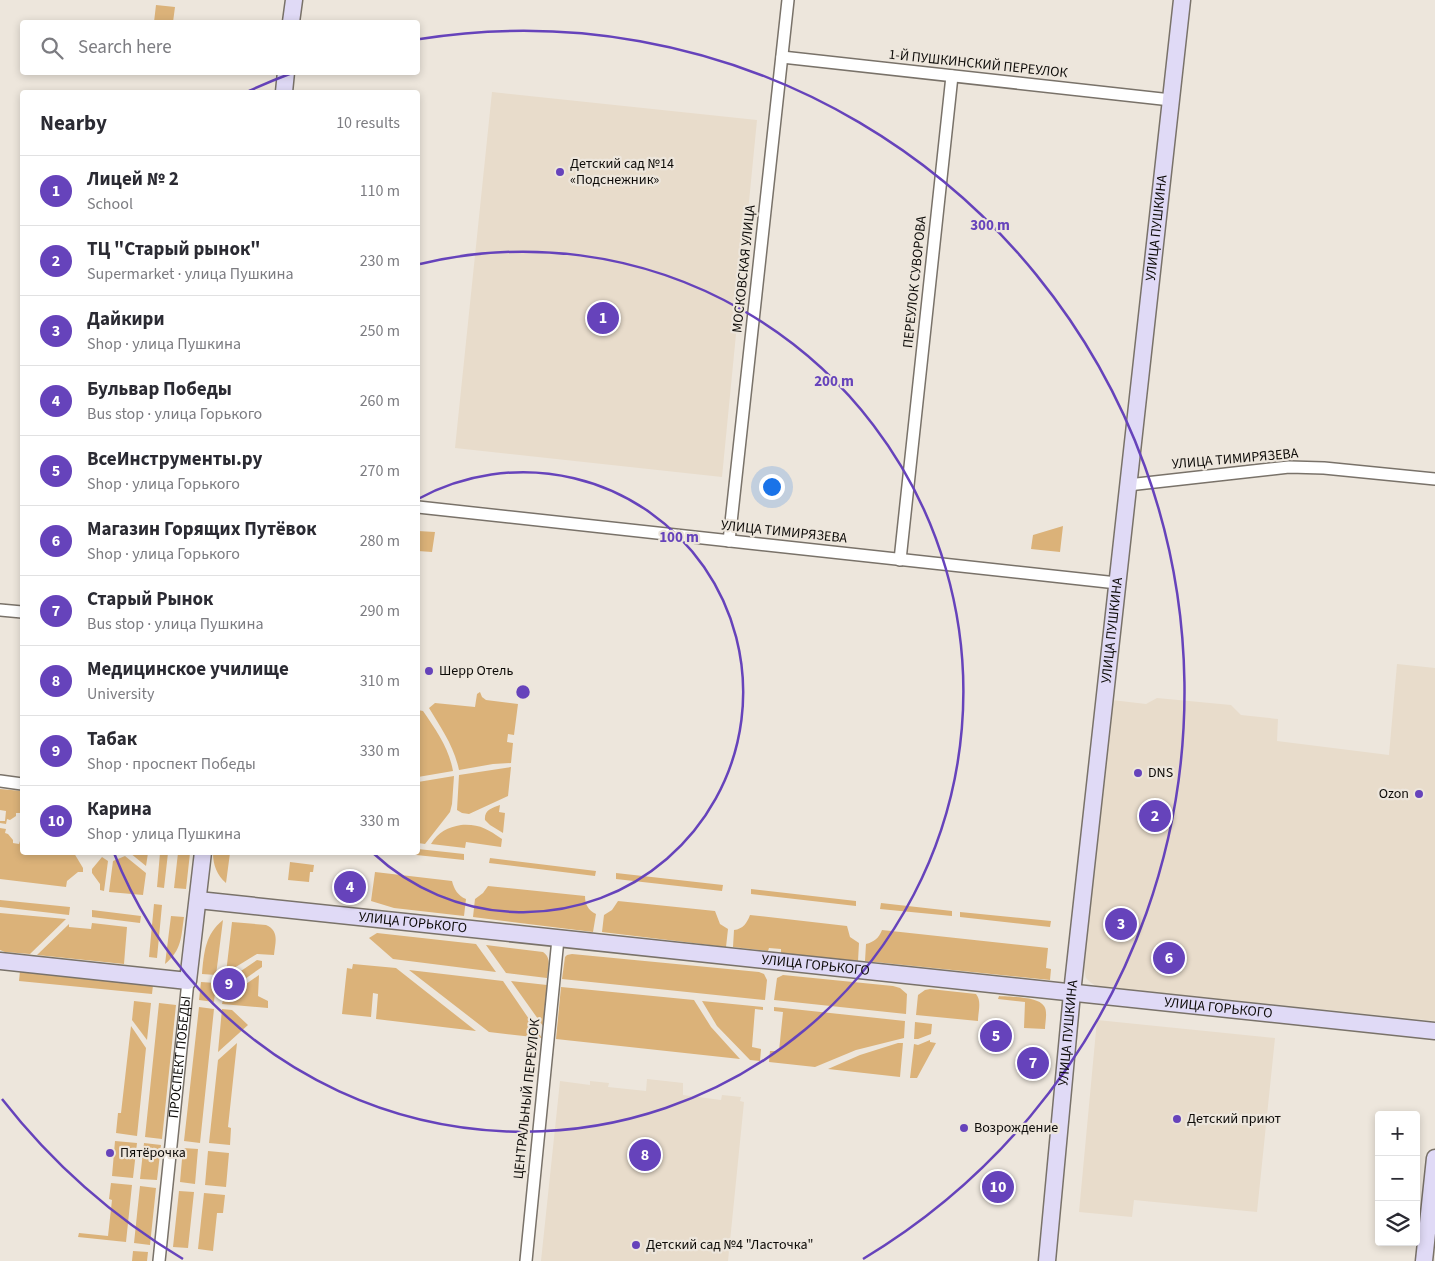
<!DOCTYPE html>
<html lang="en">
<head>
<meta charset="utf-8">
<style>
  :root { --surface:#fff; --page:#f2f2f3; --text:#2b2b33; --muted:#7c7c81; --line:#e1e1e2; --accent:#6643bb }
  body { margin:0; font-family:"Source Sans 3",sans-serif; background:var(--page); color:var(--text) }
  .controls { position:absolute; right:15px; bottom:15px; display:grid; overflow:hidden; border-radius:5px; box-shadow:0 2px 8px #0003 }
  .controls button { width:45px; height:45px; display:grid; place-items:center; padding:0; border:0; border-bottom:1px solid var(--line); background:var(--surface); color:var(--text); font:25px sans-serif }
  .you { position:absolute; left:771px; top:486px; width:18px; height:18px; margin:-12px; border:4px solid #fff; border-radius:50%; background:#1a73e8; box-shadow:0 0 0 8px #1a73e833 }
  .badge { display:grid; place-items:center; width:32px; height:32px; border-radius:50%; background:var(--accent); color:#fff; font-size:16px; font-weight:700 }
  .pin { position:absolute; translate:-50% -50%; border:2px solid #fff; box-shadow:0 1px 5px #0006 }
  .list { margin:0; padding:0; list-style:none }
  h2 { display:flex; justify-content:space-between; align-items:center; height:65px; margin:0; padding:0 20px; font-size:21px }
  h2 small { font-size:16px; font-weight:400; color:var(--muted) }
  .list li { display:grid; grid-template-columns:32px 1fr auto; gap:15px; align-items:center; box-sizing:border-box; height:70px; padding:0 20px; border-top:1px solid var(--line) }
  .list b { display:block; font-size:19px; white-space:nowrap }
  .list p { margin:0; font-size:16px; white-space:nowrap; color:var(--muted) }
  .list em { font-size:16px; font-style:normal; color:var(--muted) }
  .icon { flex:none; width:28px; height:28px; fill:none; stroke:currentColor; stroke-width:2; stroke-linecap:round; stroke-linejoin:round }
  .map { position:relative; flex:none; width:1435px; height:1261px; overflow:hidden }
  .search { position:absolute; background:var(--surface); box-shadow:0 2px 8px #0003; left:20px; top:20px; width:400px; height:55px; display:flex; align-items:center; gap:12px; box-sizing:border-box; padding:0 18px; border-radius:5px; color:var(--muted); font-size:19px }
  .panel { position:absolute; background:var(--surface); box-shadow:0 2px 8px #0003; left:20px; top:90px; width:400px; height:765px; border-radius:5px }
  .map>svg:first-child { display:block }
  .built { fill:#e8dccb }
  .green { fill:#dbb279 }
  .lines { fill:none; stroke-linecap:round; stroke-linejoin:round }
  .street-casing { stroke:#797269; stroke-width:14 }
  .secondary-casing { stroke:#797269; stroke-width:19 }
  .street { stroke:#fff; stroke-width:11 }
  .secondary { stroke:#e0daf6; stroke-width:16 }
  .ring { fill:none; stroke:#6643bb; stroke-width:2.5 }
  .poi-dot { fill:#6643bb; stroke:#ede6dc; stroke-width:2 }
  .labels { text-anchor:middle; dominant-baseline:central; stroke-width:4.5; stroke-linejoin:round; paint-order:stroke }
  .street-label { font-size:14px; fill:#0d0b08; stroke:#ede6dc }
  .poi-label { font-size:14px; fill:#0d0b08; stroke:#ede6dc; text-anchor:start }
  .centre { fill:#6643bb; stroke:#ede6dc; stroke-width:2.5 }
  .ring-label { font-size:15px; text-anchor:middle; font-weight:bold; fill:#6643bb; stroke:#ede6dc; stroke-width:4.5; stroke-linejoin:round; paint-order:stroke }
</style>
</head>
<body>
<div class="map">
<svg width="1435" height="1261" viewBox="0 0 1435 1261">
  <rect width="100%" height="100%" fill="#ede6dc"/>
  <path class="built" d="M492,92L757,120L722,477L455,448Z
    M1397,664L1435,668V1021L1104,987L1096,986L1090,982L1086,978L1084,969L1112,700L1146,704L1157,698L1231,705L1241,715L1278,719L1277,741L1389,755Z
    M1097,1020L1275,1038L1257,1212L1134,1200L1132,1217L1079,1212Z
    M647,1079L683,1083V1095L721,1100L722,1095L741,1097L740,1101L744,1102L728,1261H541L560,1081L590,1085V1081L609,1083L608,1087L646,1091Z"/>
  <path class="green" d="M156,5L175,7L173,22H154Z
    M1063,526L1060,552L1031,549L1033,535Z
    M418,531L435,532L432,552L418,551Z
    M480,692L482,697L486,700L518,704L514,735L508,734L507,742L513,743L511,763L493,764L459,770C454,746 441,728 429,708L435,703L475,707L477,694Z
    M418,710L423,711C436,730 449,748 453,771L418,777Z
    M511,767L508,796L469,814L462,813L457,810L459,775Z
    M454,776L452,804L450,812L425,844L418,843V782Z
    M0,789L22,791V813H16V816L10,820L7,819L6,824L0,823V821H5L6,811L0,810Z
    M500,805L499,812L505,813L503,833L490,825L485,820C484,810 492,808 500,805Z
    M461,825C480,824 487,829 502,839L501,847L466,842L465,848L431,844C438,832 448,827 461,825Z
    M0,828L6,829L5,833L8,834L13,840V843L19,844L20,841L22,839V852L74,853L83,868V872H78L67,881L66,887L0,879Z
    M418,849L464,854V860L397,853L418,852Z
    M130,853H148L146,866Z
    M160,853H168L164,888L157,887Z
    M178,853H190L186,889L174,888Z
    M213,853H230L226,883C217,875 213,865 213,853Z
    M125,856L146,873L143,895L109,892L113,861Z
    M102,857L108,861L104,891L100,890V884L92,873V869Z
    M490,858L596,871L595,876L489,863Z
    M290,862L314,865L313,872H310L309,882L288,880Z
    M375,872L452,881C454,889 458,896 466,899L464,916L394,908L371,901Z
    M616,873L723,885L722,891L616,879Z
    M488,886L585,896C585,904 588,910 596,914L593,932L473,917L475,899L483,893Z
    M751,889L856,901V906L751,894Z
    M0,900L70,907L69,915L0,907Z
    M618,901L715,911L720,924L728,929L726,947L602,932L604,915L612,910Z
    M881,903L952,911V916L880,909Z
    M154,904L162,905L157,958L149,957Z
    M92,910L141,916L140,923L92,917Z
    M960,912L1051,921L1050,927L960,917Z
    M0,913L66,919L30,954L5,952L0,950Z
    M750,915L847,926L850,937L859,943L858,961L781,953V949L769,948L768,951L733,947L734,930C743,929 747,923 750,915Z
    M171,916L184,917C181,937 182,950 165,964Z
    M223,920L216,975L202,974C204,953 205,934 223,920Z
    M232,922L266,925C280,931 275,943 274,955L257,954L226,973Z
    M92,923L127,927L124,964L37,955L69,924V927L91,929Z
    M882,930L1048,948L1046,968L1051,969L1050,980L865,961L866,944C874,942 879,938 882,930Z
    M377,933L476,944L496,972L393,959L369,938Z
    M486,945L543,952C552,958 548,968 547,978L506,973Z
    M572,954L759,972L764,974L767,980L765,1000L562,979L565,957L567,955Z
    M257,960L262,961V967L239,983V976L238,973Z
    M353,964L396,968L476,1031L376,1019L378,994L373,993L371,1017L342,1014L347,968L352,969Z
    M409,970L503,981L542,1038L489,1032Z
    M20,971L153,985L152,994L19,981Z
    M259,975L258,996L268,1001V1008L222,1004L223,1000Z
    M783,975L893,986L900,988L907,994L906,1014L774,1000L777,978Z
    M511,981L547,985L543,1026Z
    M201,982L216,983L214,1002L199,1000Z
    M561,987L694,1000L711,1027L740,1059L556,1039Z
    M930,989L976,994C982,1001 978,1012 978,1021L916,1015L918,995L925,990Z
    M999,996C1009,997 1038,996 1044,1006C1048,1011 1045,1023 1045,1029L1024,1028L1025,1002L998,999Z
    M134,1001L151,1003L147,1040L132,1020Z
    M702,1001L763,1007V1010L755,1009L752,1047L761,1049L760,1061L750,1060L717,1026Z
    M159,1003L176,1005L162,1139L145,1137Z
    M199,1007L214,1009L200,1143L184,1141Z
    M774,1007L905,1021L904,1038L856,1050L815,1067L769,1062L770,1051H779L783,1012L774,1011Z
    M222,1009L232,1010L248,1025L218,1052Z
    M915,1022L932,1024L931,1034L918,1039H914Z
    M131,1026L146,1048L137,1136L116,1133L118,1113H121Z
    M930,1040V1042L936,1043L917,1078H910L914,1044L918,1045Z
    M237,1043L228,1127L231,1128L230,1145L209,1143L218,1060Z
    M898,1043H903L900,1077L828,1069L860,1055Z
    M115,1141L137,1143L133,1178L112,1176Z
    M144,1143L161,1145L157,1180L140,1179Z
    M183,1148L198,1149L195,1184L180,1182Z
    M208,1151L229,1153L226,1187L205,1185Z
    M111,1183L132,1185L126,1242L78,1237L79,1233L108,1236L112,1200L109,1199Z
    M140,1186L156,1188L150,1245L134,1243Z
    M179,1191L194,1192L188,1248L173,1247Z
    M204,1193L225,1195L223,1213H217L213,1251L198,1249Z
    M133,1251L148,1252L147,1261H132Z"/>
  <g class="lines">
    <defs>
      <g id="street">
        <path d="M782,57L1171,100"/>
        <path d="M1128,485L1289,467L1324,468L1435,479"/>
        <path d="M418,507L1117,583"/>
        <path d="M729,541L788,0"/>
        <path d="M900,560L952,76"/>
        <path d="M0,610L22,612"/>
        <path d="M0,781L22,784"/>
        <path id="s1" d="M159,1261L188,981"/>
        <path d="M526,1261L558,939"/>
      </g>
      <g id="secondary">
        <path d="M291,22L294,0"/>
        <path d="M284,92L286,72"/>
        <path id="s2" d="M198,900L1435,1031"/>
        <path d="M0,961L188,981L203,852"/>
        <path id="s3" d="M1047,1261L1072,993L1182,0"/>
        <path d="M1424,1261L1435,1158"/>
      </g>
    </defs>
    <use href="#street" class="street-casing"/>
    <use href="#secondary" class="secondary-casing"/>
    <use href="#street" class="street"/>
    <use href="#secondary" class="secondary"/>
  </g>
  <g class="ring">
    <path d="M418 499A220 220 0 1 1 373 853"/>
    <path d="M420 264A440 440 0 1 1 114 853"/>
    <path d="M183 1259A661 661 0 0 1 2 1099M249 91A661 661 0 0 1 292 73M420 39A661 661 0 0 1 863 1259"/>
  </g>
  <g class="poi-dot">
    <circle cx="560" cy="172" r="5"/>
    <circle cx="429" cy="671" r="5"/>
    <circle cx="1138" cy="773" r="5"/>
    <circle cx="1419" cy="794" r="5"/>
    <circle cx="1177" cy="1119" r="5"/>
    <circle cx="964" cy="1128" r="5"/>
    <circle cx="110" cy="1153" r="5"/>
    <circle cx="636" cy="1245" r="5"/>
  </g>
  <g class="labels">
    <g class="street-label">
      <text transform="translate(978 64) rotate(6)">1-Й ПУШКИНСКИЙ ПЕРЕУЛОК</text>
      <text stroke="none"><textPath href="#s3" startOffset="1039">УЛИЦА ПУШКИНА</textPath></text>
      <text transform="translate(744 269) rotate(-84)">МОСКОВСКАЯ УЛИЦА</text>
      <text transform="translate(915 282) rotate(-84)">ПЕРЕУЛОК СУВОРОВА</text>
      <text transform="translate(1235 459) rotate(-5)">УЛИЦА ТИМИРЯЗЕВА</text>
      <text transform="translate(784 532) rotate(6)">УЛИЦА ТИМИРЯЗЕВА</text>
      <text stroke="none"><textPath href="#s3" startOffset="634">УЛИЦА ПУШКИНА</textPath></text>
      <text stroke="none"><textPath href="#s2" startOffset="216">УЛИЦА ГОРЬКОГО</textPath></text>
      <text stroke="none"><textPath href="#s2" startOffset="621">УЛИЦА ГОРЬКОГО</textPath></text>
      <text stroke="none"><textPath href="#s2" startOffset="1026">УЛИЦА ГОРЬКОГО</textPath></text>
      <text stroke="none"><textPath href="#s3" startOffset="229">УЛИЦА ПУШКИНА</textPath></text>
      <text stroke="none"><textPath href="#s1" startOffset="205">ПРОСПЕКТ ПОБЕДЫ</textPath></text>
      <text transform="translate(527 1099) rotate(-84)">ЦЕНТРАЛЬНЫЙ ПЕРЕУЛОК</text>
    </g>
    <g class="poi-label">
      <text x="570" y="164">Детский сад №14<tspan x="570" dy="16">«Подснежник»</tspan></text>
      <text x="439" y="671">Шерр Отель</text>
      <text x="1148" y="773">DNS</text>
      <text x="1409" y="794" text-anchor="end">Ozon</text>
      <text x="1187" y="1119">Детский приют</text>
      <text x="974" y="1128">Возрождение</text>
      <text x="120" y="1153">Пятёрочка</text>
      <text x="646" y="1245">Детский сад №4 "Ласточка"</text>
    </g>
  </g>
  <circle cx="523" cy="692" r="8" class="centre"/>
  <g class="ring-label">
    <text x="990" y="230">300 m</text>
    <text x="834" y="386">200 m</text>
    <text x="679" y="542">100 m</text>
  </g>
</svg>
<div class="controls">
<button>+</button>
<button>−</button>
<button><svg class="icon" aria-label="layers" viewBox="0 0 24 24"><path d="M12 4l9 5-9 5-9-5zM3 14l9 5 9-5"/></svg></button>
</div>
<div class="you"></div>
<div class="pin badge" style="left:603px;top:318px">1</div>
<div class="pin badge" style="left:1155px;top:816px">2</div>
<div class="pin badge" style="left:1121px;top:924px">3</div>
<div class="pin badge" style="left:350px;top:887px">4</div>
<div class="pin badge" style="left:996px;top:1036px">5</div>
<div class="pin badge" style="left:1169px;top:958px">6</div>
<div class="pin badge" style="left:1033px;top:1063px">7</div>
<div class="pin badge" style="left:645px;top:1155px">8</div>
<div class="pin badge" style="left:229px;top:984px">9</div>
<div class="pin badge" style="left:998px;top:1187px">10</div>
<div class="search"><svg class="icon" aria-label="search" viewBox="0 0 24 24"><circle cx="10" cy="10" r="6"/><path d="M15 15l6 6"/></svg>Search here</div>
<section class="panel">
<h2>Nearby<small>10 results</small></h2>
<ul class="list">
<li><span class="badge">1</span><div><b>Лицей № 2</b><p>School</p></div><em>110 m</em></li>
<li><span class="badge">2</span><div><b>ТЦ &quot;Старый рынок&quot;</b><p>Supermarket · улица Пушкина</p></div><em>230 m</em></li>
<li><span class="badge">3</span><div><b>Дайкири</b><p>Shop · улица Пушкина</p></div><em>250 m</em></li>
<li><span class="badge">4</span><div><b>Бульвар Победы</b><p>Bus stop · улица Горького</p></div><em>260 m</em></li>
<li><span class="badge">5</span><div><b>ВсеИнструменты.ру</b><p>Shop · улица Горького</p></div><em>270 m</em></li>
<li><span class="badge">6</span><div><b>Магазин Горящих Путёвок</b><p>Shop · улица Горького</p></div><em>280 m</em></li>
<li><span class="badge">7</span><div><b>Старый Рынок</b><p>Bus stop · улица Пушкина</p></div><em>290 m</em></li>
<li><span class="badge">8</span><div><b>Медицинское училище</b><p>University</p></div><em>310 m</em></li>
<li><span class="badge">9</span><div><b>Табак</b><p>Shop · проспект Победы</p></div><em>330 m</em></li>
<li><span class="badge">10</span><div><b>Карина</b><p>Shop · улица Пушкина</p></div><em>330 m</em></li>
</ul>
</section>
</div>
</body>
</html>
